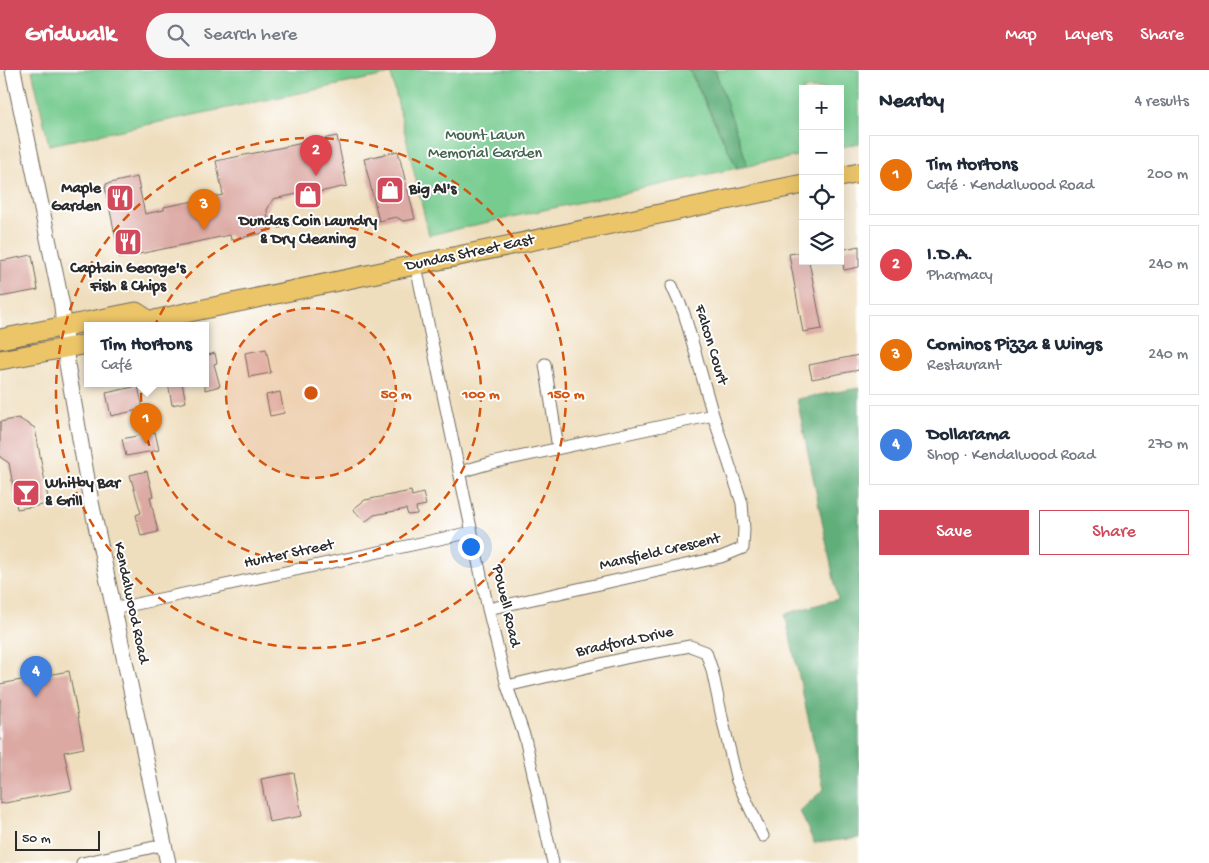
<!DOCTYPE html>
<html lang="en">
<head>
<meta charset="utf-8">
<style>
  :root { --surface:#fff; --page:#f6f6f7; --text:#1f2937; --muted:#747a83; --line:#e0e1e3; --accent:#d1495b }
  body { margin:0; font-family:"Gochi Hand",sans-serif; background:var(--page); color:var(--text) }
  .controls { position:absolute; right:15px; top:15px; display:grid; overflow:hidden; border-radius:0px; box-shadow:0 5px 20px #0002 }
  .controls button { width:45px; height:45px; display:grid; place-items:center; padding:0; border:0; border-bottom:1px solid var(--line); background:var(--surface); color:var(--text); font:25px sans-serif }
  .scale { position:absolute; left:15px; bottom:12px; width:85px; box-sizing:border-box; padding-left:5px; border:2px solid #2b2b2b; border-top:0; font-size:14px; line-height:18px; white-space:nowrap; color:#2b2b2b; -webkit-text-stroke:4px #fff; paint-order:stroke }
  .you { position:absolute; left:470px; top:476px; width:18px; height:18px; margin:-12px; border:4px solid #fff; border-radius:50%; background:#1a73e8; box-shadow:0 0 0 8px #1a73e833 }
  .badge { display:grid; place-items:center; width:32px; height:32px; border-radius:50%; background:var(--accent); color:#fff; font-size:16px; font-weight:700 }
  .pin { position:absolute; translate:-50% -41px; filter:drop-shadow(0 1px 2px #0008) }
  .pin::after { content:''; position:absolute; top:26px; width:18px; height:15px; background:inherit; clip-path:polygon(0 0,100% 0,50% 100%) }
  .popup { position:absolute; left:84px; top:252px; width:125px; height:65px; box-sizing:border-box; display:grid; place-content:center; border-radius:0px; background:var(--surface); filter:drop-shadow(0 1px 4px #0005); font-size:16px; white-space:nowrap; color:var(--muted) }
  .popup b { font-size:19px; color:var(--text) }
  .popup::after { content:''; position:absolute; left:50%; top:100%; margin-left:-10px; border:10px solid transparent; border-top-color:var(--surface) }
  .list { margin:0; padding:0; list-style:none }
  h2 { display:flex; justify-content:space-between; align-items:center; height:65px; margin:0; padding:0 20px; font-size:21px }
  h2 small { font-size:16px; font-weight:400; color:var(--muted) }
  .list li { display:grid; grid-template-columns:32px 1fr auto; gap:15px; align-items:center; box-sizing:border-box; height:80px; margin:0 10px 10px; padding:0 10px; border:1px solid var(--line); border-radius:0px }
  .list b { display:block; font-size:19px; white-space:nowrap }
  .list p { margin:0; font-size:16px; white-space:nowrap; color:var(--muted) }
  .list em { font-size:16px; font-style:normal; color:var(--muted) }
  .actions { display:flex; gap:10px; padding:15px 20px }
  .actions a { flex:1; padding:11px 0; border:1px solid var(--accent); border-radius:0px; text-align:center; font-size:18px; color:var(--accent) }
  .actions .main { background:var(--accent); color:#fff }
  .icon { flex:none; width:28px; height:28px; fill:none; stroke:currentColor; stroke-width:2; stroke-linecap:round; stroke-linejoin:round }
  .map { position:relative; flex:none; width:859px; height:793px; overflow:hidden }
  header { display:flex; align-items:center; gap:30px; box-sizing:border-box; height:70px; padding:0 25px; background:var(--accent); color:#fff }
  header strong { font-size:24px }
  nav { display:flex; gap:28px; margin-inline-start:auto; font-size:18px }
  .search { width:350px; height:45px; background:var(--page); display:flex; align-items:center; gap:12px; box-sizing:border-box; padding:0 18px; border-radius:28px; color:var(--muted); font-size:19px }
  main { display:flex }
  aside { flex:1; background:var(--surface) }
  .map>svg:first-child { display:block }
  .green { fill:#76cb8f; stroke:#507b5d }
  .forest { fill:#60af7a; stroke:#466d52 }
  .building { fill:#dba8a2 }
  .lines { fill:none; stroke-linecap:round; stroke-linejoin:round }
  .minor-casing { stroke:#706a5e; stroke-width:13 }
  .tertiary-casing { stroke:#706a5e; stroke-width:17 }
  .primary-casing { stroke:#706a5e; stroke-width:21 }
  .minor { stroke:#fff; stroke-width:11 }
  .tertiary { stroke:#fff; stroke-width:15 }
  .primary { stroke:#ecc569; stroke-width:19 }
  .ring { fill:none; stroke:#d5540f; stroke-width:2.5; stroke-dasharray:9 6 }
  .labels { text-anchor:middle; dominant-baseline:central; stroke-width:4; stroke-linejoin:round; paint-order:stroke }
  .park-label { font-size:16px; fill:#45634e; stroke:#fff }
  .poi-label { font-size:16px; font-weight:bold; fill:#2b2b2b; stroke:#fff; text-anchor:start }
  .street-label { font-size:16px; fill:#2b2b2b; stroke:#fff }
  .centre { fill:#d5540f; stroke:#fff; stroke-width:2.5 }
  .ring-label { font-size:15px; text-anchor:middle; font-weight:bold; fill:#d5540f; stroke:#fff; stroke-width:4; stroke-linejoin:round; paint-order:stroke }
</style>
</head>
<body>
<header>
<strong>Gridwalk</strong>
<div class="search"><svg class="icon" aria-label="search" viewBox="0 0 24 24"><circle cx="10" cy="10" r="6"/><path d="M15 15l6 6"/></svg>Search here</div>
<nav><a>Map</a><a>Layers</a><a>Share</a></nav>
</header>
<main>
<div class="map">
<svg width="859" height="793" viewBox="0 0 859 793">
  <rect width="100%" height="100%" fill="#fff"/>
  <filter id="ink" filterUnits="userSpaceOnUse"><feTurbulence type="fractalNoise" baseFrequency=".02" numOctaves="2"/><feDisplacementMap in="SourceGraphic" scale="10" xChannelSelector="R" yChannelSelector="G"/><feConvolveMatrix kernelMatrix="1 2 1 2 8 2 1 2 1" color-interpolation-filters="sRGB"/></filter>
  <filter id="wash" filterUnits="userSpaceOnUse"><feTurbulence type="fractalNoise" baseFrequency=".0096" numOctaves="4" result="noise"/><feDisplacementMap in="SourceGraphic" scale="20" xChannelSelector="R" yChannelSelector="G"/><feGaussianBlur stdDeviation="1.12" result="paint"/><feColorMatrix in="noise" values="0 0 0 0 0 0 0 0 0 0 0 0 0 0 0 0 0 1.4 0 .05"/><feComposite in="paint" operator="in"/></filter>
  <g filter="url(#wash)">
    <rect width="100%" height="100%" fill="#efdebe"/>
    <path class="green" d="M32,0H689L737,98L429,165L391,4L49,75Z
      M715,0H859V74L840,77V19H803V85L748,96Z"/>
    <path class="forest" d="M690,0H715L748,96L737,98Z
      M859,318V768L814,773L800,741L824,719L785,544L838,529L797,329Z"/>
    <g id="blocks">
      <path class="building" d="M337,66L347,116L310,124L307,122L273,129L267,140L269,159L264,163L231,170L230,165L120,188L105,117H106V114L137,107L145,144L164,140V137L223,125L216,91Z
        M398,81L415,149L403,151L396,147L379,151L364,89Z
        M859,176V197L844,200L841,180Z
        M803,182V191H809L822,259L803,262L789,184Z
        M32,185L38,220L0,227V191Z
        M266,279L271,303L249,307L245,283Z
        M215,283L217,293L214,294L220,316L205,320V286Z
        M859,285V300L812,309L809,295Z
        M168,313H182L186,332L172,335Z
        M138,316L143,339L111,346L106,323Z
        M280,322L284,343L270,346L266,325Z
        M18,348L35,358L49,434L17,439L9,393L0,387V352Z
        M155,362L159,380L126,386L122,369Z
        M147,401L153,426L150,427L158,462L141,466L136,445L141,443L130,405Z
        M411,421L412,426L423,423L426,435L416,437L417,444L408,445L406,439L374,445L365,452L353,439L365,430Z
        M69,601L84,678L64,682L72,720L0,734V614Z
        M294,703L302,746L269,752L261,709Z"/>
    </g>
  </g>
  <g filter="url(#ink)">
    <use href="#blocks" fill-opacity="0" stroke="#706a5e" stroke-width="1"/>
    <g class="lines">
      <defs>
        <path id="minor" d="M416,196L488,539L507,616L525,668L553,793
          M545,294L558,378
          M460,402L491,393L713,345
          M113,539L472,462
          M488,539L721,487L743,478L744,459L742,433L713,345L684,243L672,216
          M507,616L630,587L690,576L706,582L712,600L723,652L737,711L763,766
          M82,793L163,775"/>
        <path id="tertiary" d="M13,0L62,236L67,294L91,432L168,793"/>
        <path id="primary" d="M840,107L859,103
          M144,255L150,251L185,243L803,114
          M0,269L136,242L150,251
          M0,290L87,274"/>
      </defs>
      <use href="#minor" class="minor-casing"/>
      <use href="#tertiary" class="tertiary-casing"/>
      <use href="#primary" class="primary-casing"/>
      <use href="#minor" class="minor"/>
      <use href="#tertiary" class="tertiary"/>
      <use href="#primary" class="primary"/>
    </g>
  </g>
  <circle cx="311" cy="323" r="85" fill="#d5540f" fill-opacity=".12"/>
  <g class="ring">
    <circle cx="311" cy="323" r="85"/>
    <circle cx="311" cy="323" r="170"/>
    <circle cx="311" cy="323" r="255"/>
  </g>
  <defs>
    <symbol id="shop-square" viewBox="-11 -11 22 22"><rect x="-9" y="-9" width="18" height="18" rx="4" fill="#d1495b" stroke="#fff"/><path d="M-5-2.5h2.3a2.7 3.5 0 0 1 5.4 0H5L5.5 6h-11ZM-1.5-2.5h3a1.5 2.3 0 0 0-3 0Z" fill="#fff"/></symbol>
    <symbol id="restaurant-square" viewBox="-11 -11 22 22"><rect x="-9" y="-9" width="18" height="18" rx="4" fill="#d1495b" stroke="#fff"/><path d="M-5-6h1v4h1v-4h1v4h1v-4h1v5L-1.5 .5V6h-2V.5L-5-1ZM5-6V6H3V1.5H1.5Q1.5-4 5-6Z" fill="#fff"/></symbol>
    <symbol id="bar-square" viewBox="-11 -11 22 22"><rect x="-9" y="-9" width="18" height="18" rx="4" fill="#d1495b" stroke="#fff"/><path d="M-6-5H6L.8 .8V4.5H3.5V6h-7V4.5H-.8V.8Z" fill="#fff"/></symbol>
  </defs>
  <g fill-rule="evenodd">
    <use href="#shop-square" x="374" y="104" width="32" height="32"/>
    <use href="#shop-square" x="292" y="109" width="32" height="32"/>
    <use href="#restaurant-square" x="104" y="112" width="32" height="32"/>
    <use href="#restaurant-square" x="112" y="156" width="32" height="32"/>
    <use href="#bar-square" x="10" y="407" width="32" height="32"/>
  </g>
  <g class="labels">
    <g class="park-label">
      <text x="485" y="66">Mount Lawn<tspan x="485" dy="18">Memorial Garden</tspan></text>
    </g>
    <g class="poi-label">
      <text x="101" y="119" text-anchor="end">Maple<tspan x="101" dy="18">Garden</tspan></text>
      <text x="409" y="120">Big Al's</text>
      <text x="308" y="152" text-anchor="middle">Dundas Coin Laundry<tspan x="308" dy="18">&amp; Dry Cleaning</tspan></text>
      <text x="128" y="199" text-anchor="middle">Captain George's<tspan x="128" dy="18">Fish &amp; Chips</tspan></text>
      <text x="45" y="414">Whitby Bar<tspan x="45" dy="18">&amp; Grill</tspan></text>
    </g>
    <g class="street-label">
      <text transform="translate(470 184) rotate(-12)">Dundas Street East</text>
      <text transform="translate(710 275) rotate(73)">Falcon Court</text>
      <text transform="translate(660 483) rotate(-13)">Mansfield Crescent</text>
      <text transform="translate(289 485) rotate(-12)">Hunter Street</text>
      <text transform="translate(130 533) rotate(78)">Kendalwood Road</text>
      <text transform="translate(505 536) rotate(77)">Powell Road</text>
      <text transform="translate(625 573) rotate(-12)">Bradford Drive</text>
    </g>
  </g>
  <circle cx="311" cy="323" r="8" class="centre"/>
  <g class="ring-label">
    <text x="396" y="328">50 m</text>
    <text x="481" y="328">100 m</text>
    <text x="566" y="328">150 m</text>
  </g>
</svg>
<div class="controls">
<button>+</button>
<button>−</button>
<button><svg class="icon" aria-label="locate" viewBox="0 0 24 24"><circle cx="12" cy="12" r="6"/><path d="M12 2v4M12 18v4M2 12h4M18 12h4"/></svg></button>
<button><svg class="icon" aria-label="layers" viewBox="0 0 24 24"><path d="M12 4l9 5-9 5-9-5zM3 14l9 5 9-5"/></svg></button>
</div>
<div class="scale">50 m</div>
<div class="you"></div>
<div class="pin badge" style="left:146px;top:374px;background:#e8710a">1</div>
<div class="popup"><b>Tim Hortons</b>Café</div>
<div class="pin badge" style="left:316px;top:106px;background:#e0444e">2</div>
<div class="pin badge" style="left:204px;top:160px;background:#e8710a">3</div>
<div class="pin badge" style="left:36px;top:627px;background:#3f7fe0">4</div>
</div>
<aside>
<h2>Nearby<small>4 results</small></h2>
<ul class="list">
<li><span class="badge" style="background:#e8710a">1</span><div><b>Tim Hortons</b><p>Café · Kendalwood Road</p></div><em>200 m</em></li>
<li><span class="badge" style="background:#e0444e">2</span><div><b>I.D.A.</b><p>Pharmacy</p></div><em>240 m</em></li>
<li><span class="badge" style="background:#e8710a">3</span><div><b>Cominos Pizza &amp; Wings</b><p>Restaurant</p></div><em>240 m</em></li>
<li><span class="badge" style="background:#3f7fe0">4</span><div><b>Dollarama</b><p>Shop · Kendalwood Road</p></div><em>270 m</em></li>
</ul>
<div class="actions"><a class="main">Save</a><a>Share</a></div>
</aside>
</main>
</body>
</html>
